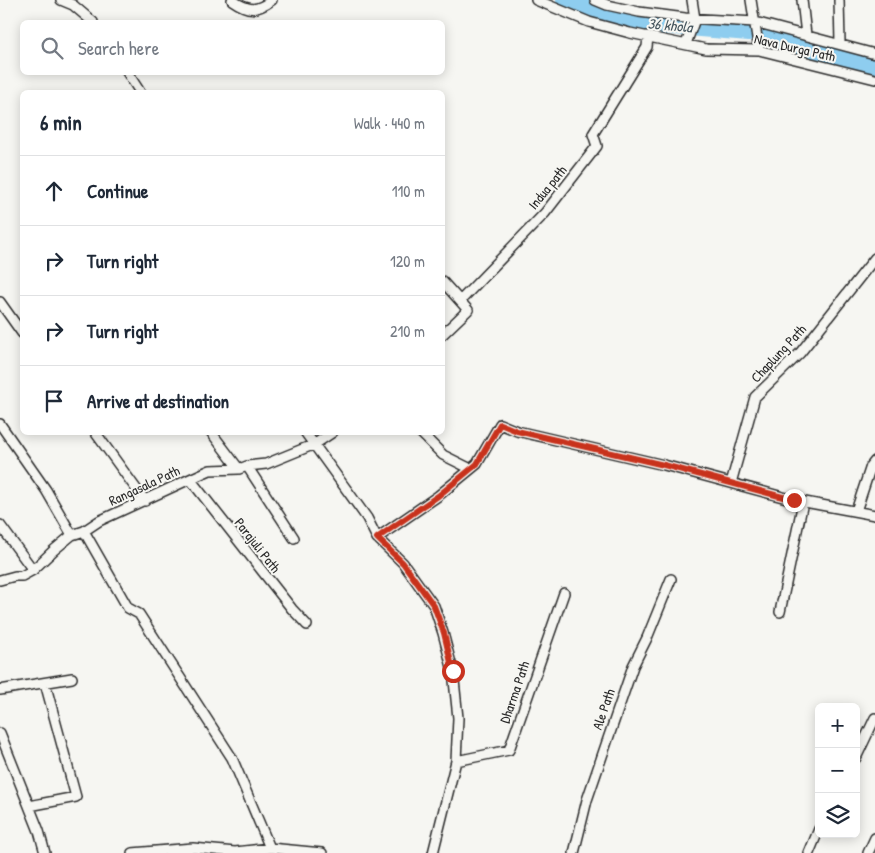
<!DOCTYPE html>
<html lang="en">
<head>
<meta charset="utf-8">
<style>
  :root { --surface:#fff; --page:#f2f2f3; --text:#1f2937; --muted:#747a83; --line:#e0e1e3 }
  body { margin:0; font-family:"Patrick Hand",sans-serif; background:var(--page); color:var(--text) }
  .controls { position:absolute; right:15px; bottom:15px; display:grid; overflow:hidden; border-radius:8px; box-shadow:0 2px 12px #0003 }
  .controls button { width:45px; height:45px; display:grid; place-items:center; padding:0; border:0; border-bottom:1px solid var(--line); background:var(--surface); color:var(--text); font:25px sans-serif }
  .stop { position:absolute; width:15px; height:15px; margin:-11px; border:4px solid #c8321e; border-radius:50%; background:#fff }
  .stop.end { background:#c8321e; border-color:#fff; box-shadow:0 1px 5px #0008 }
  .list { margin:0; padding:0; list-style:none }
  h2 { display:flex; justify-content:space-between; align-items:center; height:65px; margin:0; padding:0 20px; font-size:21px }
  h2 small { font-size:16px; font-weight:400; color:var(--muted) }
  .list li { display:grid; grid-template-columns:32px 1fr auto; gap:15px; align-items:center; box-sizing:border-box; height:70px; padding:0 20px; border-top:1px solid var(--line) }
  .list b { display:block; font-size:19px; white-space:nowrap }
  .list em { font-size:16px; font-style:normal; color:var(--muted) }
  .icon { flex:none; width:28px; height:28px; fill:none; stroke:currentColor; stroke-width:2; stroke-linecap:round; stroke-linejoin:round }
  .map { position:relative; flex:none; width:875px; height:853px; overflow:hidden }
  .search { position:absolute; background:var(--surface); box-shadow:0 2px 12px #0003; left:20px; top:20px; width:425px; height:55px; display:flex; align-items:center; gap:12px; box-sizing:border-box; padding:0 18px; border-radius:8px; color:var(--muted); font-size:19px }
  .panel { position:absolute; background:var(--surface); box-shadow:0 2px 12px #0003; left:20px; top:90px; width:425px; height:345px; border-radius:8px }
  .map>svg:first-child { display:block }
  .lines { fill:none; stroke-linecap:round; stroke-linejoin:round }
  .river { stroke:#8ecdef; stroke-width:18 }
  .minor-casing { stroke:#2b2b2b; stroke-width:12 }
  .minor { stroke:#f6f6f2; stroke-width:9 }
  .route { stroke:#c8321e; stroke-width:6 }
  .labels { text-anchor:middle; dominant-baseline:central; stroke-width:4; stroke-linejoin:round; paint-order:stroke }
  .street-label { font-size:14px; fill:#2b2b2b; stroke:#f6f6f2 }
  .water-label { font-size:15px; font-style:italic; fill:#44545c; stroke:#f6f6f2 }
</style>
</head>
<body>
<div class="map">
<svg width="875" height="853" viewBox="0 0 875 853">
  <rect width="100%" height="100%" fill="#f6f6f2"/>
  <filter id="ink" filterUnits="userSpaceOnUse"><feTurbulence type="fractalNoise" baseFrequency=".02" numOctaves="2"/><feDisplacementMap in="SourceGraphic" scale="10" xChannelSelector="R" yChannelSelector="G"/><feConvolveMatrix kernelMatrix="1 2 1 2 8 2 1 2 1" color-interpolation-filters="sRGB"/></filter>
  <g filter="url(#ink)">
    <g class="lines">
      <path class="river" d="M565,0L589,10L641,23L749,32
        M764,37L813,53L875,66"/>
      <defs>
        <path id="minor" d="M61,0L73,5L93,22
          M232,0C248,11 256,12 272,0
          M536,0L589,22L630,33L706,49L759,50L875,79
          M595,0L607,5L639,12L685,18L755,22L875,54
          M751,0L759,50
          M802,0L806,35
          M839,0L840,43
          M686,44L695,19L692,0
          M127,72L140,92
          M442,281L460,301
          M0,302L22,333
          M442,335L468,310L460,301L545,213L597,146L593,134L647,47L648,36
          M0,424L46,490L72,535
          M95,432L145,501
          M211,432L239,469
          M305,432L367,518L377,538L403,563L434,606L443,633L453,671L458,718L456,761L433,853
          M420,432L443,455L471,469
          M247,466L294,538
          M190,479L292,609L307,625
          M731,483L755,397L800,353L875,258
          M856,511L871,466L875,461
          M0,525L33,570
          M84,531L128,608L139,614L232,758L270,848
          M377,538L438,496L477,464L500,424L517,431L664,465L794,500L875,515
          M0,580L15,576H22L33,570L54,550L72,535L84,531L99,521L190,479L210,470L239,469L247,466L266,464L315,444L333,432
          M780,612L803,502
          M0,690L72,678
          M0,733L39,831L45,853
          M856,758L875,718
          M456,761L509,750L564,593
          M29,806L76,797L45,683
          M132,853L193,848L235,852L270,848L322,853
          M574,853L587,800L633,666L647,638L671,579
          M809,853L819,829
          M868,853L875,838"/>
      </defs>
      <use href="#minor" class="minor-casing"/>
      <use href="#minor" class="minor"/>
    </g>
  </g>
  <g class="lines" filter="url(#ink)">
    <path class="route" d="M453,671L444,633L434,606L403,563L377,538L438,496L477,464L500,424L517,431L664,465L794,500"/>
  </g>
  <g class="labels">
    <g class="street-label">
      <text transform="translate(795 47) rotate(13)">Nava Durga Path</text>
      <text transform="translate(547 187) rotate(-51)">Indua path</text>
      <text transform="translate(778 353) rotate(-47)">Chaplung Path</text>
      <text transform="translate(144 485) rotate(-25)">Rangasala Path</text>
      <text transform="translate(258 545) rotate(52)">Parajuli Path</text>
      <text transform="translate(514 692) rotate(-71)">Dharma Path</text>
      <text transform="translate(603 709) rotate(-71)">Ale Path</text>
    </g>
    <g class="water-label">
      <text transform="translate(670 25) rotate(5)">36 khola</text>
    </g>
  </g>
</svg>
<div class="controls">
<button>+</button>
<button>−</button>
<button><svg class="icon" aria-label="layers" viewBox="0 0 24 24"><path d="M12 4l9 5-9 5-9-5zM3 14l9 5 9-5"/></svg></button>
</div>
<div class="stop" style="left:453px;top:671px"></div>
<div class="stop end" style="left:794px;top:500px"></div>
<div class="search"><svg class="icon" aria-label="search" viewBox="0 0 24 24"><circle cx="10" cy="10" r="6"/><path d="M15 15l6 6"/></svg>Search here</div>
<section class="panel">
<h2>6 min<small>Walk · 440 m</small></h2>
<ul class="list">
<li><svg class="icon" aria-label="ahead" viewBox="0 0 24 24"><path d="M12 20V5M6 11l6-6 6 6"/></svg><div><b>Continue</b></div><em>110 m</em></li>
<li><svg class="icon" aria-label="right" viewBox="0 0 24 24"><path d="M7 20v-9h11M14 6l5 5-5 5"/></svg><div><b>Turn right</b></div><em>120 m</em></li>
<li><svg class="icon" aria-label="right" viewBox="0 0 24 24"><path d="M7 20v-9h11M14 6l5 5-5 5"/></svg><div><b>Turn right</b></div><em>210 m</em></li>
<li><svg class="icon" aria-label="arrive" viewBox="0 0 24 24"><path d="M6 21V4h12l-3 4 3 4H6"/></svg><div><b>Arrive at destination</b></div></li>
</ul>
</section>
</div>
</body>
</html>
